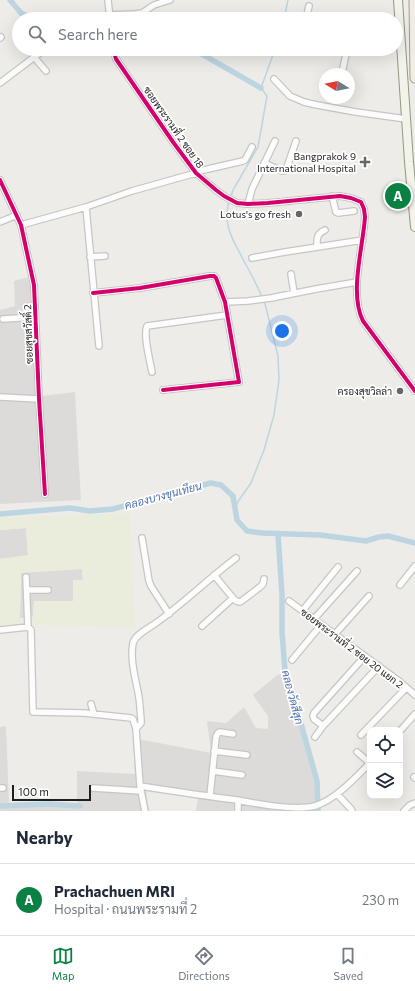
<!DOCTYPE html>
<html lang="en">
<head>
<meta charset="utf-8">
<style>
  :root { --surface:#fff; --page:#f6f6f7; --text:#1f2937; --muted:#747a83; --line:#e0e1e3; --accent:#0b8043 }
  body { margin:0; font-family:Commissioner,Sarabun,sans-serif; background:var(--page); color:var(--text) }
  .controls { position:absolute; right:12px; bottom:12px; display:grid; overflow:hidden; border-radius:8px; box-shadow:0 4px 16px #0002 }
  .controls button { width:36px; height:36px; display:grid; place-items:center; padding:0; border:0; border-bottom:1px solid var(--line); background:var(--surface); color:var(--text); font:20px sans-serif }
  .compass { position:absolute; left:319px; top:68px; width:36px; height:36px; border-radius:50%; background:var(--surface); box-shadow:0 4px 16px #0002; rotate:280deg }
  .scale { position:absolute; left:12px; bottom:10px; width:79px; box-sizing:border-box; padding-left:4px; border:2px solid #1f1f1f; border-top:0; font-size:11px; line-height:14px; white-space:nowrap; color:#1f1f1f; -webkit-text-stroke:3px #fff; paint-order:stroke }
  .you { position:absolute; left:282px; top:331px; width:14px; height:14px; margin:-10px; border:3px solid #fff; border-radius:50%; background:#1a73e8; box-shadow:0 0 0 6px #1a73e833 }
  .badge { display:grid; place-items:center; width:26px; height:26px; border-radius:50%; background:var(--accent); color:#fff; font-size:13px; font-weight:700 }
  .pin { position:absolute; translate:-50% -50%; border:2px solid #fff; box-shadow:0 1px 4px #0006 }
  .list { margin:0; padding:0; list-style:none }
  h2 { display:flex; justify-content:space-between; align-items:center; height:52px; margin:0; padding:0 16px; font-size:17px }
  h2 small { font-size:13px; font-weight:400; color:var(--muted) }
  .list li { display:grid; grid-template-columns:26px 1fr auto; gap:12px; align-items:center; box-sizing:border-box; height:72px; padding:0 16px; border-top:1px solid var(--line) }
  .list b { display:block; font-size:15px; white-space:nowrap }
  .list p { margin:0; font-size:13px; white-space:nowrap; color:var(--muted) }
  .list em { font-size:13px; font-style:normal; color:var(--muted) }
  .icon { flex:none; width:22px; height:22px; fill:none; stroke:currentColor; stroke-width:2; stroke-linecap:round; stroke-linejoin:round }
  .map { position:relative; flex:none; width:415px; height:811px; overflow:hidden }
  .search { position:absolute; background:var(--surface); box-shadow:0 4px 16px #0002; left:12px; right:12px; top:12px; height:44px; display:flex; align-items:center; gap:10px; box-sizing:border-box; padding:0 14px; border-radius:22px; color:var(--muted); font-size:15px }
  .sheet { height:124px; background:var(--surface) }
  nav { display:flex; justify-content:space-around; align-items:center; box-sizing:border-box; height:56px; border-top:1px solid var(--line); background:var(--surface); font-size:11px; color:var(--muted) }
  nav a { display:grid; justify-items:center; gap:2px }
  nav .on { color:var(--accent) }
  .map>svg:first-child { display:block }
  .residential { fill:#dddbd9 }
  .education { fill:#f5f6e4 }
  .farmland { fill:#ebeddc; fill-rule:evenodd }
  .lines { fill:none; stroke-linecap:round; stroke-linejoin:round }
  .stream { stroke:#bcd5e0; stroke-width:1.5 }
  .canal { stroke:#bcd5e0; stroke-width:5.5 }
  .minor-casing { stroke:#c6c6c4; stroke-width:8 }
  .secondary-casing { stroke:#939780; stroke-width:10 }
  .primary-casing { stroke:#a49c84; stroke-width:11 }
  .minor { stroke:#fcfcfc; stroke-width:5.5 }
  .secondary { stroke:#f2f3eb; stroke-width:8 }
  .primary { stroke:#f1ede5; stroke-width:9 }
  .cycleway-casing { stroke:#fff; stroke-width:6 }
  .cycleway { stroke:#d6006c; stroke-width:4 }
  .poi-dot { fill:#676765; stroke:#fff; stroke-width:1.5 }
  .labels { text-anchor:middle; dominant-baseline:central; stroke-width:3.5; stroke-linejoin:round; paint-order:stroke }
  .street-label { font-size:10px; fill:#1f1f1f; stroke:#fff }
  .poi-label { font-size:10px; fill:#1f1f1f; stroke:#fff; text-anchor:end }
  .water-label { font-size:11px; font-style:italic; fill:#4e74ad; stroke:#fff }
</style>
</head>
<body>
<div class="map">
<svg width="415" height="811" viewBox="0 0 415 811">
  <rect width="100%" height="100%" fill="#eeece8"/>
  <path class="residential" d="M36,275L42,396L75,392L81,500L0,504V310L15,306L14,281Z
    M26,528L28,556L0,559V530Z
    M82,569L83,580L73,581V601H34L33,618H20L21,572Z
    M287,671L315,781L316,811H196L198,798L146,791L149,811H0V808L77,805V771L135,774L133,738L211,753L207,721L226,723L244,707L256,728L268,729V716L253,695L276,676Z
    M6,726L9,803H0V727Z"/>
  <path class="education" d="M405,180L408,211L391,213L388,182Z"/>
  <path class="farmland" d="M130,513L135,627L33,625L0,628V559L28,555L26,528L0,530V518ZM82,569L83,580H73V601H34L33,617L20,618L21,573Z"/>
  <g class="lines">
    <path class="stream" d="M284,19L288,0
      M231,197L233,190L258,147L267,96L261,88L275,49
      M229,201C222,227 234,241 245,263C251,274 257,285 262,297
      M235,508L239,500L251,483L264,450L274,415L279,380L278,356L264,300"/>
    <path class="canal" d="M10,0L21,13L33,19
      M97,49L107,52L134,49
      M193,49L261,88
      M0,514L70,508L90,511L113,509L211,483L221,485L233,496L237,520L247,531L262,533L320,535L366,541L379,537L388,536L415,543
      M278,534L282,595V632L285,671L295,702L317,781L318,811
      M0,806L48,804L80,806"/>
    <defs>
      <path id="minor" d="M108,0L110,19
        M109,15L135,14L142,13L154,5L170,0
        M306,19L309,6
        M0,38L1,37
        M113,49L116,59L173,142L196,173L216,190L224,196L237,203L248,204L268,203L340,196L351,198L361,202L364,209L365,217C363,248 349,293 363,321L415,391
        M34,57L46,71
        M342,73L347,49
        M274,79L290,96L304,102L317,105L356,112L406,119
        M0,83L45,49
        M264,163L282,171H284L286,170L296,141
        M195,172L243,161L245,160L252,147
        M0,180L21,225L34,285L39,399L45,494
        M332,196L336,212L338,213L354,211
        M248,204L252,189L275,141
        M86,207L99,346
        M0,222L17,215
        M21,225L86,207L132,191L196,173
        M317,247C317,239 316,234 325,230
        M90,257L105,256
        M252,258L285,252L363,240
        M291,274L294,293
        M93,293L140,288L210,276H214L216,278L225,302L239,382L163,390
        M225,302L248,301L271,298L316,289L357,282
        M3,319L35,317
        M152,372C150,361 143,335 147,326L227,315
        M0,397L39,399
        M142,538L149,581L151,586L169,614
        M26,577L28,627
        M400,585L415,566
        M27,590H48
        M233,598L236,601L240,602L243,600L260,587L263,584L264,579
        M289,601L399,681L415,695
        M303,610L338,567
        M314,619L357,571
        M202,626L233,598L214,575
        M0,630L28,627L31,630L33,712L84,713L131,718L133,719L136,729L140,786L145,811
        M335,634L369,596
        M292,660L321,625
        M91,704L94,714
        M323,726L314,719L313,716L314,713L365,656
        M136,729L141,723V719C140,710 140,701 138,692C135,677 130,659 133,643C135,635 149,628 156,623C184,603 208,579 236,558
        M400,731L415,714
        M361,735L406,688
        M315,737L323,726L379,666
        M214,751L247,755
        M357,752L370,763
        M213,771L242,775
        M414,777L415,778
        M140,786C172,791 205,796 237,800C258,804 295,811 315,806C335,800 355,778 370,763
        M0,788H3
        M93,788L141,791
        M337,794L351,809L352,811
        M210,796L216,737L218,733L220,732L233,734
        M238,811V801
        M404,811L410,805L415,803"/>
      <path id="secondary" d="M398,0L409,162L415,227"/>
      <path id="primary" d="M414,0L415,78"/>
    </defs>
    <use href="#minor" class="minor-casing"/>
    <use href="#secondary" class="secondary-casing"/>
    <use href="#primary" class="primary-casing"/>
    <use href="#minor" class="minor"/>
    <use href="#secondary" class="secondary"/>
    <use href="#primary" class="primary"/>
    <defs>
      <path id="cycleway" d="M113,49L116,59L173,142L196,173L216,190L224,196L237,203L248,204L268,203L340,196L351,198L361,202L364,209L365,217C363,248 349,293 363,321L415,391
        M0,180L21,225L34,285L39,399L45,494
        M93,293L140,288L210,276H214L216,278L225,302L239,382L163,390"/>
    </defs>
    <use href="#cycleway" class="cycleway-casing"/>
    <use href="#cycleway" class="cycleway"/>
  </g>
  <g class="poi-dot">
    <path d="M363 156h4v4h4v4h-4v4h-4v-4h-4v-4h4z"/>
    <circle cx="299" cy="214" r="4"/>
    <circle cx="400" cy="391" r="4"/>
  </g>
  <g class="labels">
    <g class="street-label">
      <text transform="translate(174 127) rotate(55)">ซอยพระรามที่ 2 ซอย 18</text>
      <text transform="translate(28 334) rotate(-92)">ซอยสุขสวัสดิ์ 2</text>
      <text transform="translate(352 648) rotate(37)">ซอยพระรามที่ 2 ซอย 20 แยก 2</text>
    </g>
    <g class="poi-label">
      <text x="356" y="156">Bangprakok 9<tspan x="356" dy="12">International Hospital</tspan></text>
      <text x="291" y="214">Lotus's go fresh</text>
      <text x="392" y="391">ครองสุขวิลล่า</text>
    </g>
    <g class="water-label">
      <text transform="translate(163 495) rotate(-15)">คลองบางขุนเทียน</text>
      <text transform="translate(293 697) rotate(75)">คลองวัดสีสุก</text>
    </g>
  </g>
</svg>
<div class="controls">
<button><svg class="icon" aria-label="locate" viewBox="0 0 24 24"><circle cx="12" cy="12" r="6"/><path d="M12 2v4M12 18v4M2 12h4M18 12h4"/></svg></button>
<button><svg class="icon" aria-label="layers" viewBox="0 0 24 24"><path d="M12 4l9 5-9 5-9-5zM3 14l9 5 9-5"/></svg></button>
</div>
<svg class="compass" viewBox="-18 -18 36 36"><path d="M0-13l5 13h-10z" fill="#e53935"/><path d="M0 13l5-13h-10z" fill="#747a83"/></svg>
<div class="scale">100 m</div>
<div class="you"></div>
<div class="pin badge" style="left:398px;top:196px">A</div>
<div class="search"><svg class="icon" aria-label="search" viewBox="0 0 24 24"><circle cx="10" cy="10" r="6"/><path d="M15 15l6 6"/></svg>Search here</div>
</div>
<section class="sheet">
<h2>Nearby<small></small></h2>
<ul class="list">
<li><span class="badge">A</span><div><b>Prachachuen MRI</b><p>Hospital · ถนนพระรามที่ 2</p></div><em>230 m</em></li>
</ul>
</section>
<nav>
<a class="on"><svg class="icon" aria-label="map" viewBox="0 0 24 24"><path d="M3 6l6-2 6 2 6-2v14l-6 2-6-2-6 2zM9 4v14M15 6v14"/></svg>Map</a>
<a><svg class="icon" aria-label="directions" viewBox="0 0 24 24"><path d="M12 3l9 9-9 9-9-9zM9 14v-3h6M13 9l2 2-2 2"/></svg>Directions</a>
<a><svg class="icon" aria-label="saved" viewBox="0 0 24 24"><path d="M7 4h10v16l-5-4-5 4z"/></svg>Saved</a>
</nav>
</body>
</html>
